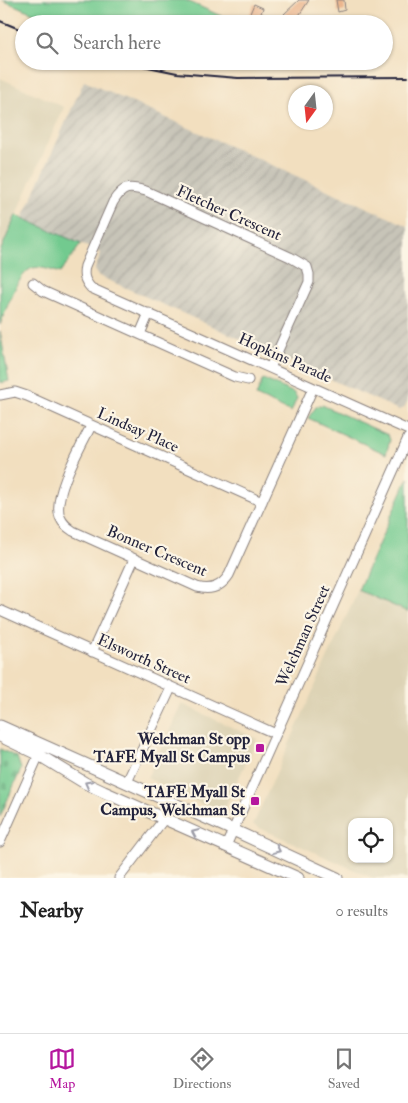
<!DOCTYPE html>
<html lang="en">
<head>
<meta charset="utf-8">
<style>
  :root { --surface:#fff; --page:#f2f2f2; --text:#222; --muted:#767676; --line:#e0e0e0; --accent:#b5179e }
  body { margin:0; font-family:"IM FELL Double Pica",serif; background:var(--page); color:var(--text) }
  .controls { position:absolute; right:15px; bottom:15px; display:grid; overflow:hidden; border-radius:10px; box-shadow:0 1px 4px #0004 }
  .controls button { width:45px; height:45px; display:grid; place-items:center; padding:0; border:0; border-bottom:1px solid var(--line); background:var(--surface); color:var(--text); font:25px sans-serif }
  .compass { position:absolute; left:288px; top:85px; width:45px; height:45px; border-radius:50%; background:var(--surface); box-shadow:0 1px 4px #0004; rotate:195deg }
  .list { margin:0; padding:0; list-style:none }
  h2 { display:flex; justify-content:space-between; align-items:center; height:65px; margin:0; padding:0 20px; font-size:21px }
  h2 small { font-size:16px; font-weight:400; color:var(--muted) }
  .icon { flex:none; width:28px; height:28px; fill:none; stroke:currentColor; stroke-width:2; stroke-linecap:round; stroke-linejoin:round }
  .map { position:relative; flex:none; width:408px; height:878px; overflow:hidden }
  .search { position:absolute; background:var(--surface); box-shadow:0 1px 4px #0004; left:15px; right:15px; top:15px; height:55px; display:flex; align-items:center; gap:12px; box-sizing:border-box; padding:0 18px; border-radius:28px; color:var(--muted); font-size:19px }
  .sheet { height:155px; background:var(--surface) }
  nav { display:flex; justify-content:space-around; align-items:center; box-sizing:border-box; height:70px; border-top:1px solid var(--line); background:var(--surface); font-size:14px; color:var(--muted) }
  nav a { display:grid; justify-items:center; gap:2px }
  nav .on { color:var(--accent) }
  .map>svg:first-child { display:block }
  .built { fill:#ddd3b5; fill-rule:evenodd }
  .industrial { fill:url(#industrial-furrows) }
  .green { fill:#72ca8f; stroke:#4a7665 }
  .cemetery { fill:url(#cemetery-stones); stroke:#4a7665 }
  .building { fill:#ebb48b }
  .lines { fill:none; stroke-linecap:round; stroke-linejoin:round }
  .minor-casing { stroke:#8a807d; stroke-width:11 }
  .tertiary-casing { stroke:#8a807d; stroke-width:13 }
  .minor { stroke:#fff; stroke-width:9 }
  .tertiary { stroke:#fff; stroke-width:11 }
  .rail { stroke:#22223b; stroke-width:2 }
  .oneway { stroke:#9c9ca7 }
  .poi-dot { fill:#b5179e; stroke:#fcf5e5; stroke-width:2 }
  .labels { text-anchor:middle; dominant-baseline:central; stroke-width:4.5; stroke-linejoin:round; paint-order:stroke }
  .street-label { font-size:16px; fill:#22223b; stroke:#fcf5e5 }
  .poi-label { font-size:16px; font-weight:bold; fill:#22223b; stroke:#fcf5e5; text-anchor:end }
</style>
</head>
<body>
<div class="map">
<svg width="408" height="878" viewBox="0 0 408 878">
  <defs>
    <pattern id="industrial-furrows" width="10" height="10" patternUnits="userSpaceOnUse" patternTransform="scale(1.25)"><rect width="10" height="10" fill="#c7c4b8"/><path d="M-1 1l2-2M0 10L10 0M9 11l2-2" fill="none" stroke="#aba89f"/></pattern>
    <pattern id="cemetery-stones" width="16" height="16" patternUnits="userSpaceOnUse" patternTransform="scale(1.25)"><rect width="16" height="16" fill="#72ca8f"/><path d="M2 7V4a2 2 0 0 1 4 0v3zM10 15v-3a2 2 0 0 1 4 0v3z" fill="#62ad7c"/></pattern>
  </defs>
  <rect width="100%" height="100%" fill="#fcf5e5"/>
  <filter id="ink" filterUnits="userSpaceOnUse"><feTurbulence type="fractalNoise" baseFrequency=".02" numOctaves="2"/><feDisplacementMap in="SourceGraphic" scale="10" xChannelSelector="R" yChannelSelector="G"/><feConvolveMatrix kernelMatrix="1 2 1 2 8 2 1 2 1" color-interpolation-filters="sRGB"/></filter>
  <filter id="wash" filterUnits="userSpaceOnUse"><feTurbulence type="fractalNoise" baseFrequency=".0096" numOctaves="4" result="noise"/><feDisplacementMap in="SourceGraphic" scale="20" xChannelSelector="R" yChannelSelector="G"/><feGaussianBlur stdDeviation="1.12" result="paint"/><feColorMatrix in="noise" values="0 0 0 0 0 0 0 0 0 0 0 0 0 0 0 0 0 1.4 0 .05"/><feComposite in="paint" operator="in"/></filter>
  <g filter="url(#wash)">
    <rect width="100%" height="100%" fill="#f2dfbf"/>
    <path class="built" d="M0,78L64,107L0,252Z
      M358,590L408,612V878H373L253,825ZM352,822H389V859H352Z
      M182,704L257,739L222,814L147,778Z"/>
    <path class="industrial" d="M84,81L408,226V400L404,408L399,410L97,275L95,269L101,253L23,218Z"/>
    <path class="green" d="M2,0H185L239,24H60Z
      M16,215L81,244L60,273C53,271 41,266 33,268C18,272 6,311 0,325V252Z
      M0,331L9,381L0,383Z
      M263,379L294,393L297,398L291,412L256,396Z
      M322,405L388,435L390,440L386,454L308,418L316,407Z
      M408,478V612L358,590Z"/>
    <path class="cemetery" d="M0,749L17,757L21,769L0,817Z"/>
    <g id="blocks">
      <path class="building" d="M299,0H309L298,17L301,21L298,24H279L286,17L284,14Z
        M336,0H344L345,10L338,12Z
        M254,4L263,8L261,13L266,16L263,24L248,18Z"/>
    </g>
  </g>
  <g filter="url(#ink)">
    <use href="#blocks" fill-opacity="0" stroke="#8a807d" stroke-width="1"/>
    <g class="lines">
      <defs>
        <path id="minor" d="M33,283L43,291L235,377L248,380
          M140,334L149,313
          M270,368L309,282V274L307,267L290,257L146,191C129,186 123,186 113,202L85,266C83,275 84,280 91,288L408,430
          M0,395L15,392L27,396L262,502
          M91,426C81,446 52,496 60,517C63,524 67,527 73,531L197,587C211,591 221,587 229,575L313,388
          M0,610L276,734
          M92,652L134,559
          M127,782L171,688
          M0,842L41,750
          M226,846L408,438
          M119,878L164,819"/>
        <path id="tertiary" d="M0,726L233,830L337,878
          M0,736L39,755L85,783L104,792L298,878"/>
      </defs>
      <use href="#minor" class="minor-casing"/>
      <use href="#tertiary" class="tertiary-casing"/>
      <use href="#minor" class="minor"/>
      <use href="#tertiary" class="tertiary"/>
      <path class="rail" d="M0,21L24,31
        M119,61L177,73L238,78L408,77"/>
    </g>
    <defs><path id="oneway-chevron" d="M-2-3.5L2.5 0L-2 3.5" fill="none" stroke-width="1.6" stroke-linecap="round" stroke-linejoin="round" transform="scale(1.25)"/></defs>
    <g class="oneway">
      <use href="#oneway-chevron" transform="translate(88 784) rotate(-152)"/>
      <use href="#oneway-chevron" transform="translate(195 833) rotate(-156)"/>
      <use href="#oneway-chevron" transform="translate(277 850) rotate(25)"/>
    </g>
  </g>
  <g class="poi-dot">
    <rect x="255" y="743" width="10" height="10" rx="2.5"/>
    <rect x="250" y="796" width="10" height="10" rx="2.5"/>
  </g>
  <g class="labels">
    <g class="street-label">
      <text transform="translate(229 213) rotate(24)">Fletcher Crescent</text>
      <text transform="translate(285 358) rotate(24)">Hopkins Parade</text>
      <text transform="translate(138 430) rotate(24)">Lindsay Place</text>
      <text transform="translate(157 551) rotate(23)">Bonner Crescent</text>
      <text transform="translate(303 636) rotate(-66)">Welchman Street</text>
      <text transform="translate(144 659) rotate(24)">Elsworth Street</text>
    </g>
    <g class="poi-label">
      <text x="250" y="739">Welchman St opp<tspan x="250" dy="18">TAFE Myall St Campus</tspan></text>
      <text x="245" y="792">TAFE Myall St<tspan x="245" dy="18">Campus, Welchman St</tspan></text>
    </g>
  </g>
</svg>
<div class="controls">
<button><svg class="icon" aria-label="locate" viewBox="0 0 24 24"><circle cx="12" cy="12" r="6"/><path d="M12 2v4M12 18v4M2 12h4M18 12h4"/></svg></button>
</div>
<svg class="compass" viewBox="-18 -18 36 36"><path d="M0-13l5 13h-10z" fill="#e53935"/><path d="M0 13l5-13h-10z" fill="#767676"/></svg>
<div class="search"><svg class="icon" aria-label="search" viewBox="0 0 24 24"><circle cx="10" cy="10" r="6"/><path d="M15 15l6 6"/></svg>Search here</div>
</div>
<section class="sheet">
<h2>Nearby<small>0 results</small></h2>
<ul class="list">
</ul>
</section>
<nav>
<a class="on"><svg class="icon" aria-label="map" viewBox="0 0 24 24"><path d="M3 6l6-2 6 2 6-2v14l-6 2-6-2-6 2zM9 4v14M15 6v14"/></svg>Map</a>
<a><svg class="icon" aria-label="directions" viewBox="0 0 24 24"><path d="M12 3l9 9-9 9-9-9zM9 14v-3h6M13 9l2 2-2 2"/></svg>Directions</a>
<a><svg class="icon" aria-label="saved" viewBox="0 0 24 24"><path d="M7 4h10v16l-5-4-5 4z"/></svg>Saved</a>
</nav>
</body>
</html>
